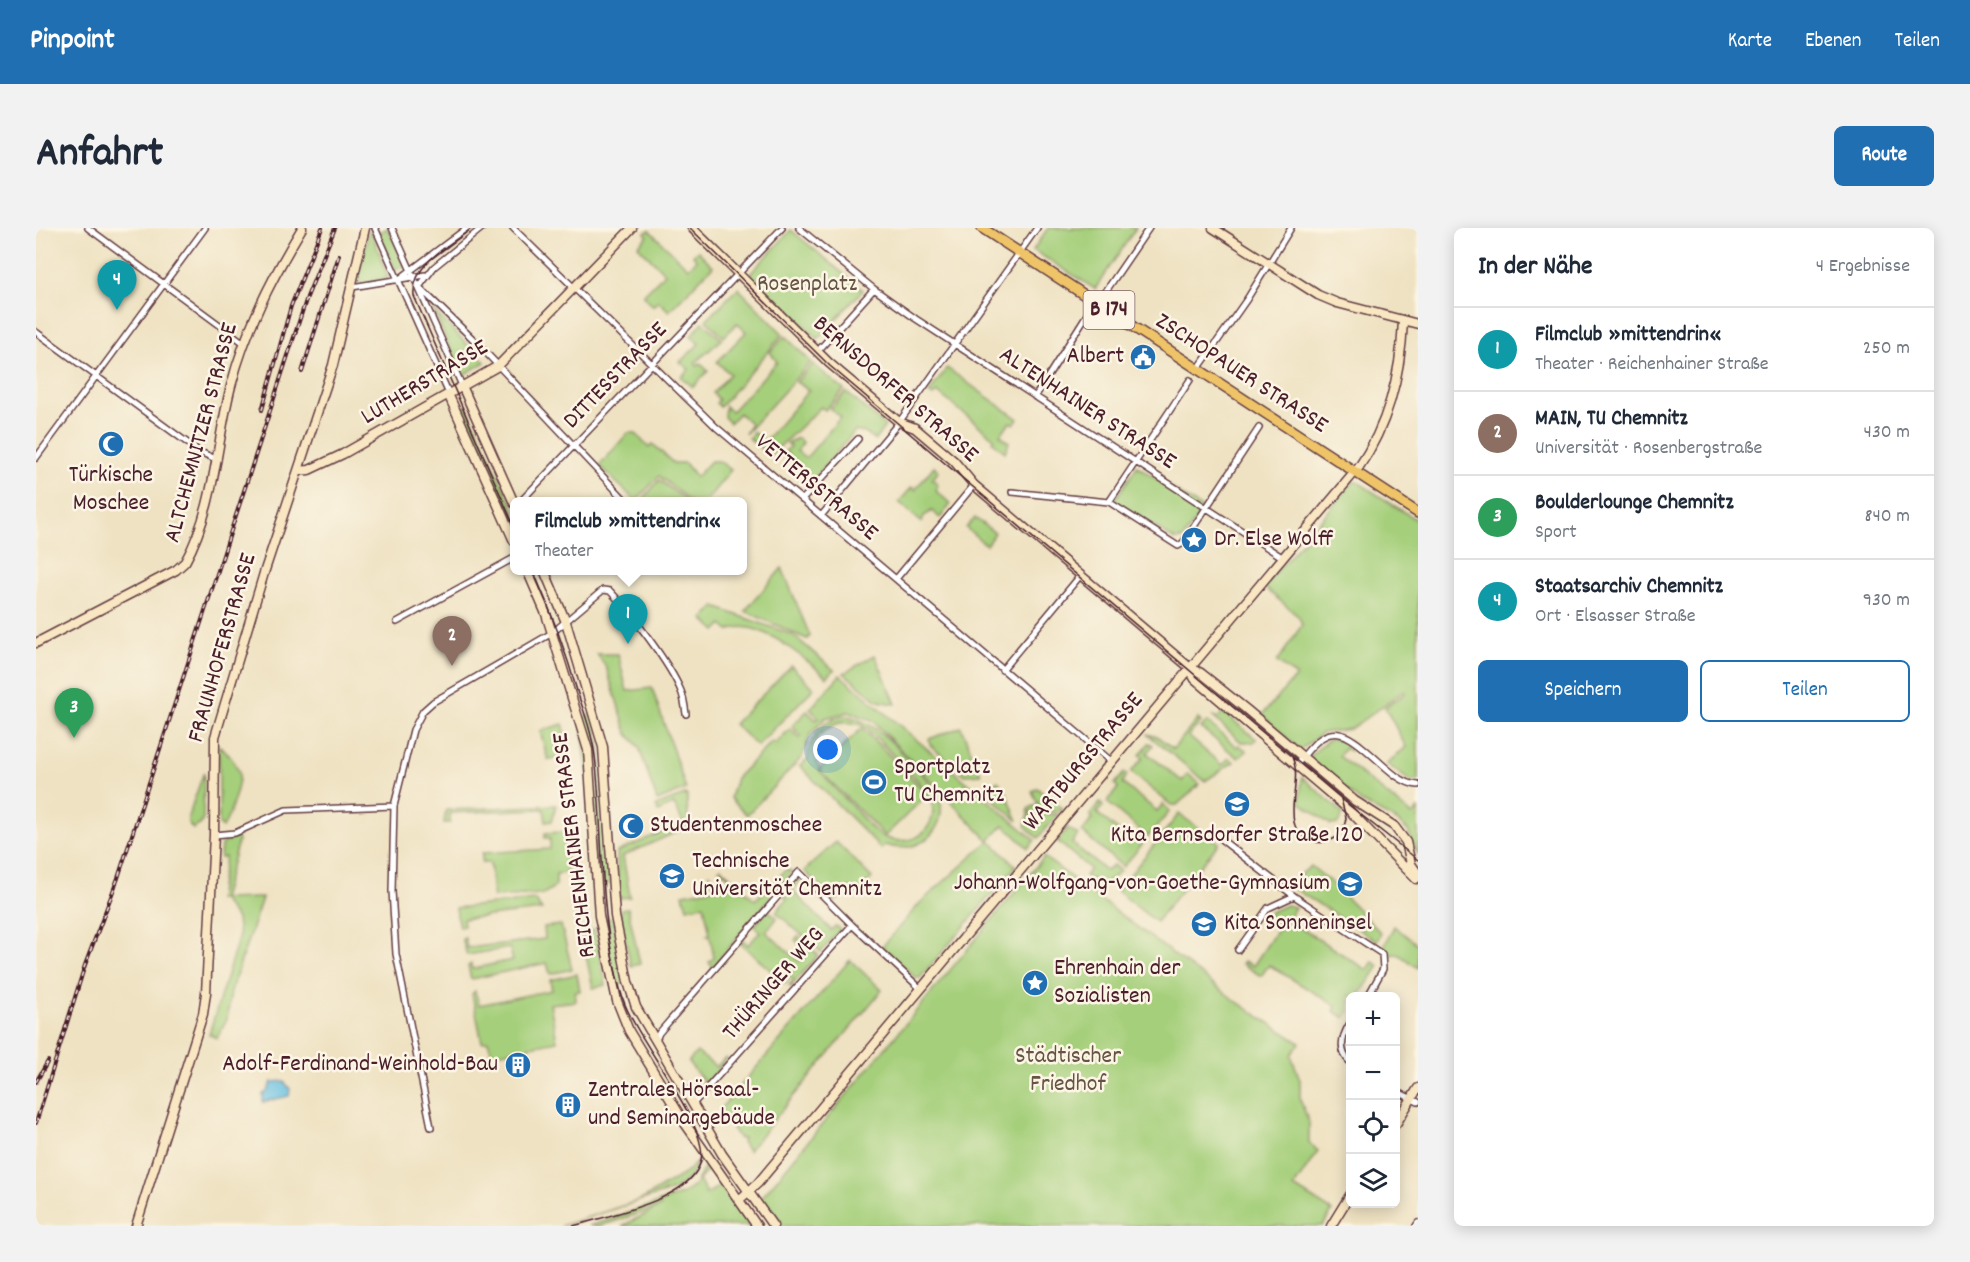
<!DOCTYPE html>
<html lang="de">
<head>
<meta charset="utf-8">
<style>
  :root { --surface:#fff; --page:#f2f2f3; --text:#1f2937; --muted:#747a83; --line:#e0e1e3; --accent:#1f6fb2 }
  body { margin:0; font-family:Dekko,sans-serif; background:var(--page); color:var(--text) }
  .controls { position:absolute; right:18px; bottom:18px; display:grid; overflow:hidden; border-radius:9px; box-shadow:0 3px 15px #0003 }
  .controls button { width:54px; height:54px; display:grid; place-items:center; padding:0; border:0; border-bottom:2px solid var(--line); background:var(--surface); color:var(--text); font:30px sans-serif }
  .you { position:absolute; left:792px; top:522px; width:21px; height:21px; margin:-15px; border:4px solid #fff; border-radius:50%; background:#1a73e8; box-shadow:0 0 0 9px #1a73e833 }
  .badge { display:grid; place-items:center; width:39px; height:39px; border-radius:50%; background:var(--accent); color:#fff; font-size:20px; font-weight:700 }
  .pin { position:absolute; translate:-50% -50px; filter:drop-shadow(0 2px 3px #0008) }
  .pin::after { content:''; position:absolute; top:32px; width:21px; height:18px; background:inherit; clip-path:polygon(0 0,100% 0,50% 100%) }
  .popup { position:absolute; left:474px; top:269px; width:237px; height:78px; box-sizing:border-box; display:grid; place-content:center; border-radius:9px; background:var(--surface); filter:drop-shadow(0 2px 4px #0005); font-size:20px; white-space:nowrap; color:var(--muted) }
  .popup b { font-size:22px; color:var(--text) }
  .popup::after { content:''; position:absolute; left:50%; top:100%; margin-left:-12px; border:12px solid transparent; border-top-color:var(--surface) }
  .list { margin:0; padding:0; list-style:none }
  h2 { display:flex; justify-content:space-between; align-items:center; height:78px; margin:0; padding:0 24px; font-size:26px }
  h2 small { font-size:20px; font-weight:400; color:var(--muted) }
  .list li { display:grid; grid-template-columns:39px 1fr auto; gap:18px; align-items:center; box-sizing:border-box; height:84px; padding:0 24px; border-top:2px solid var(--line) }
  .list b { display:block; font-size:22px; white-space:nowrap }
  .list p { margin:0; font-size:20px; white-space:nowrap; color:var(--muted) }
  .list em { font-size:20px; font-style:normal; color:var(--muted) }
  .actions { display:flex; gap:12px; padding:18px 24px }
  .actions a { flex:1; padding:14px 0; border:2px solid var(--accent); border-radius:9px; text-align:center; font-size:21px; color:var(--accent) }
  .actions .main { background:var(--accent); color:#fff }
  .icon { flex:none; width:33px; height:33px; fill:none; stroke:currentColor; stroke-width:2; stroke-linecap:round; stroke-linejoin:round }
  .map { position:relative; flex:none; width:1382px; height:998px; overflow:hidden; border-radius:9px }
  header { display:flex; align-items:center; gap:36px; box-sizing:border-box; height:84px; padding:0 30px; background:var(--accent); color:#fff }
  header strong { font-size:28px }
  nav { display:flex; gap:33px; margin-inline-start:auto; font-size:21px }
  .intro { display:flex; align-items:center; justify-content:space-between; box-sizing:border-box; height:144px; padding:0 36px }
  h1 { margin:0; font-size:42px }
  .button { padding:15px 27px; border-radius:9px; background:var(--accent); color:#fff; font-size:21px; font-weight:700 }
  main { display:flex; gap:36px; padding:0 36px }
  aside { flex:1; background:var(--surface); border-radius:9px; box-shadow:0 3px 15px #0003 }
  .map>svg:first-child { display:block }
  .green { fill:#a5cf7a; stroke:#787752; stroke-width:1.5; fill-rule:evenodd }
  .water { fill:#64c0e2; stroke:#577086; stroke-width:1.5 }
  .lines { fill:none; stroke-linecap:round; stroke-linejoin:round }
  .street-casing { stroke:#633c42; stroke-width:8 }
  .secondary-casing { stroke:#633c42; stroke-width:11 }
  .primary-casing { stroke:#633c42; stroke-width:12 }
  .street { stroke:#fff; stroke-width:5 }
  .secondary { stroke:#f9e7c3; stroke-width:8 }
  .primary { stroke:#efc469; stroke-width:9 }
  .tram { stroke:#4a1f2b; stroke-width:1.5 }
  .rail-casing { stroke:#4a1f2b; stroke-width:4 }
  .rail { stroke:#fcf5e5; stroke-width:1.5; stroke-dasharray:4.5; stroke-linecap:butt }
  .labels { text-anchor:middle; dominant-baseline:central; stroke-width:5; stroke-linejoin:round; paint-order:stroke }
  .shield { fill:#fcf5e5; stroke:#7f5f63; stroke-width:1.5 }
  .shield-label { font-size:22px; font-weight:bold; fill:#4a1f2b }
  .park-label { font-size:24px; fill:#655443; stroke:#fcf5e5 }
  .poi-label { font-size:24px; fill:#4a1f2b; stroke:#fcf5e5; text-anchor:start }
  .street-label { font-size:24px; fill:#4a1f2b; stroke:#fcf5e5 }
</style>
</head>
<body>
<header>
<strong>Pinpoint</strong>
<nav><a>Karte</a><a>Ebenen</a><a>Teilen</a></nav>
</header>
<div class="intro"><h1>Anfahrt</h1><a class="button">Route</a></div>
<main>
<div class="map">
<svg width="1382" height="998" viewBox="0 0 1382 998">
  <rect width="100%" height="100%" fill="#fcf5e5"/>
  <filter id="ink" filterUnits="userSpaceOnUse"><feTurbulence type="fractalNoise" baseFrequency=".0167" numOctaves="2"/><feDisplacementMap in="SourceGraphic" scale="12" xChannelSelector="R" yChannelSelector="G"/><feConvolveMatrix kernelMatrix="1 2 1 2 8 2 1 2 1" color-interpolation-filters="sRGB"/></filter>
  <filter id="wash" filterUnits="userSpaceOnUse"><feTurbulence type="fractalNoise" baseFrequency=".008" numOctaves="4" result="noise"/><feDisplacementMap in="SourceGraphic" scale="24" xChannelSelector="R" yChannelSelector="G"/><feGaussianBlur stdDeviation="1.35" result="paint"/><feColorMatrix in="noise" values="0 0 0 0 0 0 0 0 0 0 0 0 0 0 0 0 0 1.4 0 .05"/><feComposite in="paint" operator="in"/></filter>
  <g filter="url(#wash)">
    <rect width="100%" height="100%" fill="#efe2c2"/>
    <path class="green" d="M352,0L369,38L359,42L343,4Z
      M1012,0H1100L1059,61L997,22Z
      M613,2L652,40L661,32L657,27L662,23L677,38L633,83L622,73L617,78L607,67L629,45L602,18L612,8L609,5Z
      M755,2L827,62L782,111L714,46Z
      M333,3L336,5L352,50L325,56L322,53Z
      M702,60L747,106L684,179L680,175L683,172L677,165L694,146L681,134L710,104L701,95L688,109L670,92Z
      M393,72L399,79L401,86L449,134L426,148Z
      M667,94L686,111L659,135L661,138L664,135L672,143L657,159L645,149L653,141L644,134L663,116L655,108Z
      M749,108L775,134L709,206L715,196L703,185L694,195L688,189L689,178L695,184L741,134L734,124Z
      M777,136L808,162L789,182L785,179L734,228L713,210L717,204L729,213L773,162L760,154Z
      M911,140L982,191L978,196L974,194L964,207L973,214L969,224L956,213L958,210L901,164L897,168L893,165Z
      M810,164L849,198L839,212L829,205L819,203L776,253L756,237L759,233L749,224L754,218L751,215L762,210L767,215L761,223L770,230L805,189L794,181Z
      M430,178L478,281V292L472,294L422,182Z
      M592,205H599L613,220L617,216L637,235H649L660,249L675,233H683L695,242L670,273H654L623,248L600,273L563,238Z
      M898,238L903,243L896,251L902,256L900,263L915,276L904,290L896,283L888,288L886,295L863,274L876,259L879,262Z
      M1101,238L1167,281L1147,311L1139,312L1078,273Z
      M623,252L651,273H611L608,270Z
      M1317,254H1322L1382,293V553H1374L1351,536L1370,519L1349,479L1369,466L1368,463L1314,501L1286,505L1264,522L1226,487L1260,448L1241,434L1266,397L1263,389L1228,359Z
      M939,290L959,305L950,317L930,300Z
      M746,340L774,408L771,411L709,383Z
      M679,379L757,407L798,442L791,449C771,433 720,386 693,403L686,397L680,403L667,391Z
      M561,426H582L591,463L616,460L650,561L621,573L603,519L591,505L570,439Z
      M839,427L860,476L842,473L808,445Z
      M755,438L778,460L721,518L698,496Z
      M804,447L999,612L992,620L968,597L953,612L980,638L884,750H880L846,719L884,675L953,613L836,492L812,484L789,490L774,507L766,529L711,587L694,570L700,550L736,514L739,516L754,501L763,510L765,508L756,498L771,483L780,492L783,490L774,481Z
      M1187,484L1220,511L1218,514H1205L1176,488L1182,490Z
      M557,486L564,516L574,656L563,657L545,490Z
      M807,488C842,489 877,538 901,563C917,598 884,629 849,617L845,621L764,538L772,531C772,509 786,493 807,488ZM803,495C812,494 823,495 830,500C840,507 849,520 859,529C877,548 914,575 888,604C879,613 862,615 850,610C837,604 826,589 817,579C795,557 749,515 803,495Z
      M1162,491L1165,494L1152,508L1186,537L1193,530L1198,534L1169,553L1111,506L1122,509L1137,521Z
      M1171,494L1201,519L1203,517L1211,523L1202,530L1165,500Z
      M527,496L534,524L512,532L504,503Z
      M925,499L945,546L929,547L894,517L893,511Z
      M826,500L892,566L849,608L783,542Z
      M1298,511L1312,513L1318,518L1314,523L1309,520L1303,528L1376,587L1382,581V627L1372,603L1361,593L1325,574L1274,532V528L1291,513Z
      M1113,515L1117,517L1111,525L1146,553L1152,546L1164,556L1141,577H1135L1095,544L1107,530L1104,527Z
      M183,518C191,522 200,535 203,545C205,554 192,594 186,600L183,596Z
      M168,544L167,591L165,596L157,601L152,595V589Z
      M1088,545L1091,547L1086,555L1121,583L1127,576L1134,583L1112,609L1071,574L1082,560L1079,556Z
      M1266,549L1307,585L1302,596L1295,597L1264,574Z
      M962,553L970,564L982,593L947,562L952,556Z
      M1001,560L1026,580L1025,583L992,584V581L1002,576L996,563Z
      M651,566L652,599L587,628L594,669L583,670L581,624L647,595L638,576L622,584L620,578Z
      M1064,575L1067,578L1061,585L1095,613L1101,606L1109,613L1087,639L1046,604L1057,590L1054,587Z
      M520,577L516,593L510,594L508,581L414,585V595H408L410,582Z
      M993,586H1022L1002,610L989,598Z
      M1143,586L1183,615L1120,694L1081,663Z
      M1032,600L1042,607L1036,615L1070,643L1077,637L1084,643L1068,657L1049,648L1054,641L1021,613Z
      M529,604L531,645L520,646V658L507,666L457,669L454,635H446V625L514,621V610H509V605Z
      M200,608L202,613L186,671L226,670L195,763L191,791L181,810L173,806L203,708L201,691L186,672H182L189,629L184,630L185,617Z
      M800,614L836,650L821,665L813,659L800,673L768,643Z
      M1008,629L1201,774L1264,815L1255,827L1264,852V871L1273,895V915L1282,923L1258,959L1296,983L1287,998H747L725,970Z
      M1275,638L1297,656L1345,705L1341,713L1252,657Z
      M685,640L719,672L751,641L756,644L677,739L673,734L678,730L674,708L671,707L674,706L668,677L651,680L647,666L675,661L673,645L688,658L694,650L683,641Z
      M761,649L765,653L757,663L795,702L800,698L804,702L785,724L740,684L751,671L747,666Z
      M499,672L506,682L427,691L428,698L423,699L420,680Z
      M1250,677L1259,679L1252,692L1331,742L1337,734L1343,738L1323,768H1314V782L1309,790L1298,783L1300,778L1233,737L1225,748L1206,736L1208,733L1217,738L1243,699L1230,690L1234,684Z
      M592,680L604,736L595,738L584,687L586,681Z
      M732,682L741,690L730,704L763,733L772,724L759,712L762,708L782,727L755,759L753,757L758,752L755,749L749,755L704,715L707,712L712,717L724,704L718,698Z
      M577,690L590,755L579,757L566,692Z
      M525,697L536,741L514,746L511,735L435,751L432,738L435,736L436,741L476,732L474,720L431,727L426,711L429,710L431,720L509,711L508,699Z
      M1358,698L1382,717V740L1362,726L1350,727L1347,721Z
      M559,702L570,757L557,760L545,704Z
      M814,732L846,762L712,923L706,914L707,910L703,911L684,881Z
      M541,746L544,763L539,764L540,773L514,776L521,813L456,826L452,813L446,814L436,766L439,763L443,777L516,762L514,752Z
      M661,824L680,839L689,830L691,831L670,856L652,834Z
      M662,933L656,947L640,961L525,998L605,972L648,946Z
      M670,937L673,941L663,952L670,966L684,958L714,998H586L626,978L564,998H553L647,966L659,957Z"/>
    <path class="water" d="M248,853L254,861L253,868L227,874V866L231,864L236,854Z"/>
  </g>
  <g filter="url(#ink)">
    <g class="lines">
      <defs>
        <path id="street" d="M52,0L208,115
          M339,0L413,166
          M356,0L427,160
          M477,0L680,199L1075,533
          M763,0L838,61L880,91L1246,329
          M362,52L431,0
          M316,59L389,47
          M383,59L439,113L591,274
          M383,59L398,39L446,0
          M1070,63L1113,0
          M0,104L164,224L182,232
          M781,124L838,61
          M1162,141L1211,71L1255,0
          M999,169L1050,88
          M0,230L169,0
          M976,264L1073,274L1142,318L1147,315L1223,200
          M766,272L822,211
          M484,274L746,0
          M1073,274L1154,152
          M785,288L864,193L1001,0
          M860,351L938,257
          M361,394L478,330
          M966,442L1044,348
          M1261,536C1268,528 1276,515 1287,509C1318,490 1349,555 1382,557
          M178,607L199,605L250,582L358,578
          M1186,612L1258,668
          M1202,722L1232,680L1258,668L1346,726L1347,741L1332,768
          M1314,795C1306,808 1302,823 1314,834
          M620,812L623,805L763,644L816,697L885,761
          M1360,863L1382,874
          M657,876L816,697
          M395,899L360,726L356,663L358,578L377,502L387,483L397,474L516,405L567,362L574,363C595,385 634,436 645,463C648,470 649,479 650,486
          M1380,998L1382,995"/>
        <path id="secondary" d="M656,0L793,135L863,194L879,200L918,233L938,257L1153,439L1165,445L1211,482L1319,573L1358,598L1370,614L1375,636L1382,646
          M1177,0L1282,67L1301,75L1382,96
          M427,160L478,275
          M413,168L478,313
          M262,243L273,242L307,226L462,138L596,0
          M491,342L510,386L552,522L563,688L581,773L593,803L648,894L721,998
          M508,342L530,394L567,519L579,688L592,754L600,779L686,926L737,998
          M0,415L140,342L149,334C179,280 180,216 195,158C210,100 236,50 266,0
          M1153,440L1159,451L1312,581L1380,651
          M1360,896L1382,860
          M703,972L722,955L1323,239C1353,195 1365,145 1367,93
          M100,998L167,786L170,765L178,607L179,509L228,345L297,137L329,0
          M1295,998L1314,967"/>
        <path id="primary" d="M946,0L1382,285"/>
      </defs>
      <use href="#street" class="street-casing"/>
      <use href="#secondary" class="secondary-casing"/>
      <use href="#primary" class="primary-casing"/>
      <use href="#street" class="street"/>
      <use href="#secondary" class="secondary"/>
      <use href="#primary" class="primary"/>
      <path class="tram" d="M436,0C414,17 375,36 378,68L478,298
        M654,0L794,138L1314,578L1382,632
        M497,342C515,383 530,424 542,466C549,486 556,506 559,528C569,609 561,692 587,771C600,812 673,896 665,932C657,972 572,987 537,998
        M1256,529C1269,555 1239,602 1277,613C1284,616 1292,614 1299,610C1306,605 1309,598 1310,590L1305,571"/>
      <defs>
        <path id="rail" d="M266,144L303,27
          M226,182L255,78L286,0
          M0,854L12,833
          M0,895L49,737L82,650L271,69L299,0"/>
      </defs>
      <use href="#rail" class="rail-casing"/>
      <use href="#rail" class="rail"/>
    </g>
  </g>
  <defs>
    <symbol id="civic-disc" viewBox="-11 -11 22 22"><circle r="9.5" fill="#1f6fb2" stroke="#fcf5e5"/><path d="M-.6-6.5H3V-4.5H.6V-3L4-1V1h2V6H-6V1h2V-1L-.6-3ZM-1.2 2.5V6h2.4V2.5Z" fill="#fff"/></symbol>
    <symbol id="mosque-disc" viewBox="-11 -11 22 22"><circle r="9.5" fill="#1f6fb2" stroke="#fcf5e5"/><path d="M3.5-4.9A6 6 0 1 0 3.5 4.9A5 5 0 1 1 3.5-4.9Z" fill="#fff"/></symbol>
    <symbol id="sight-disc" viewBox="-11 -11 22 22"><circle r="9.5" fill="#1f6fb2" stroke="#fcf5e5"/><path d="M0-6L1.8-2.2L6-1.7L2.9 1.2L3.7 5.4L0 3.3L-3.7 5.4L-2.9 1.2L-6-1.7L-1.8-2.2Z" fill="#fff"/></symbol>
    <symbol id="stadium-disc" viewBox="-11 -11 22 22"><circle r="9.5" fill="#1f6fb2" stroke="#fcf5e5"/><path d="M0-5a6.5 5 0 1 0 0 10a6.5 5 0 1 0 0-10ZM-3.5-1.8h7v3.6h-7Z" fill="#fff"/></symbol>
    <symbol id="school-disc" viewBox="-11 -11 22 22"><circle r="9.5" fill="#1f6fb2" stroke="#fcf5e5"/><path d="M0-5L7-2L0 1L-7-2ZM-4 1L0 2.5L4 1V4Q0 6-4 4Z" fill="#fff"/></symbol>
    <symbol id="university-disc" viewBox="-11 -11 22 22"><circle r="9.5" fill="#1f6fb2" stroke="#fcf5e5"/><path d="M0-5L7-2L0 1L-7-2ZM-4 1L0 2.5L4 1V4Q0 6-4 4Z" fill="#fff"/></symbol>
    <symbol id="building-disc" viewBox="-11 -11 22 22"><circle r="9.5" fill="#1f6fb2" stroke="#fcf5e5"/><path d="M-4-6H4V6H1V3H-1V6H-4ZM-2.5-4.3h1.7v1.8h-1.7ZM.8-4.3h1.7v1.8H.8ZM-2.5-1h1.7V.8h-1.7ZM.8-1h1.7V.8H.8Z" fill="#fff"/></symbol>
  </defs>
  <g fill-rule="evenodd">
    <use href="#civic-disc" x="1092" y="114" width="30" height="30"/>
    <use href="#mosque-disc" x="60" y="201" width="30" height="30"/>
    <use href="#sight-disc" x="1143" y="297" width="30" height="30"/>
    <use href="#stadium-disc" x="823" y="539" width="30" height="30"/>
    <use href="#school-disc" x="1186" y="561" width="30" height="30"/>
    <use href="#mosque-disc" x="580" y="583" width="30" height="30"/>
    <use href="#university-disc" x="621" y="633" width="30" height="30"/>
    <use href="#school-disc" x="1299" y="641" width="30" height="30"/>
    <use href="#school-disc" x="1153" y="681" width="30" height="30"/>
    <use href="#sight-disc" x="984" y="740" width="30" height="30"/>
    <use href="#building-disc" x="467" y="822" width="30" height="30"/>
    <use href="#building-disc" x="517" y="862" width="30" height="30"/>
  </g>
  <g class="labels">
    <rect class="shield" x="1047.5" y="63" width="51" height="38" rx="4.5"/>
    <g class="shield-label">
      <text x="1073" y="82">B 174</text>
    </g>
    <g class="park-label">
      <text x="771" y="57">Rosenplatz</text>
      <text x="1032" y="829">Städtischer<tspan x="1032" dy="28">Friedhof</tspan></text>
    </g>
    <g class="poi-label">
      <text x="1088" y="129" text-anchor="end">Albert</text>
      <text x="75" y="248" text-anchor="middle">Türkische<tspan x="75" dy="28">Moschee</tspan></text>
      <text x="1178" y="312">Dr. Else Wolff</text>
      <text x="858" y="540">Sportplatz<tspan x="858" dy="28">TU Chemnitz</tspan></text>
      <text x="614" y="598">Studentenmoschee</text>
      <text x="1201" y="608" text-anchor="middle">Kita Bernsdorfer Straße 120</text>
      <text x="656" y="634">Technische<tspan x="656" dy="28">Universität Chemnitz</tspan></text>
      <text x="1294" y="656" text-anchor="end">Johann-Wolfgang-von-Goethe-Gymnasium</text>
      <text x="1188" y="696">Kita Sonneninsel</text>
      <text x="1018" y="741">Ehrenhain der<tspan x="1018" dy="28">Sozialisten</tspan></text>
      <text x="462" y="837" text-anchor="end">Adolf-Ferdinand-Weinhold-Bau</text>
      <text x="552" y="863">Zentrales Hörsaal-<tspan x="552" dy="28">und Seminargebäude</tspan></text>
    </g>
    <g class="street-label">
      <text transform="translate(1205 146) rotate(33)">ZSCHOPAUER STRASSE</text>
      <text transform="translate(580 148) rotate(-46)">DITTESSTRASSE</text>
      <text transform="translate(389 155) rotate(-31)">LUTHERSTRASSE</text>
      <text transform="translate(859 162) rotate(41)">BERNSDORFER STRASSE</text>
      <text transform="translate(1051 181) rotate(33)">ALTENHAINER STRASSE</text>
      <text transform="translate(166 205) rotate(-75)">ALTCHEMNITZER STRASSE</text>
      <text transform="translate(780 260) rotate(40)">VETTERSSTRASSE</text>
      <text transform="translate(187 420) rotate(-74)">FRAUNHOFERSTRASSE</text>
      <text transform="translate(1048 534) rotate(-50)">WARTBURGSTRASSE</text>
      <text transform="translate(539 617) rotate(-97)">REICHENHAINER STRASSE</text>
      <text transform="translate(738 756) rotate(-49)">THÜRINGER WEG</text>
    </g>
  </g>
</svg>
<div class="controls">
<button>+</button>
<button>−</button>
<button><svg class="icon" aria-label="locate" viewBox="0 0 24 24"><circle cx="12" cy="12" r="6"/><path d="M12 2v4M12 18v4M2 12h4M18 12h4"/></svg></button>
<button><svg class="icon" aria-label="layers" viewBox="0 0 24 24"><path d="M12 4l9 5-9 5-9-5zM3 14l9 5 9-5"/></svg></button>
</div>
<div class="you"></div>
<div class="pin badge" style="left:592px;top:416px;background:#0f9aa8">1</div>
<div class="popup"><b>Filmclub »mittendrin«</b>Theater</div>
<div class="pin badge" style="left:416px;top:438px;background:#8d6e63">2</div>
<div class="pin badge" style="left:38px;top:510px;background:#2e9e5b">3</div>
<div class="pin badge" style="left:81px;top:82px;background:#0f9aa8">4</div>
</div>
<aside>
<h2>In der Nähe<small>4 Ergebnisse</small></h2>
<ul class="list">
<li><span class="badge" style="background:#0f9aa8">1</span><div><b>Filmclub »mittendrin«</b><p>Theater · Reichenhainer Straße</p></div><em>250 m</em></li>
<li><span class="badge" style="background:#8d6e63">2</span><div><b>MAIN, TU Chemnitz</b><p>Universität · Rosenbergstraße</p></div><em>430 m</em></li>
<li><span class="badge" style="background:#2e9e5b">3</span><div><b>Boulderlounge Chemnitz</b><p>Sport</p></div><em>840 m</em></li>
<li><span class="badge" style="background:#0f9aa8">4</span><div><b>Staatsarchiv Chemnitz</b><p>Ort · Elsasser Straße</p></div><em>930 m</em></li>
</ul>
<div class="actions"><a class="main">Speichern</a><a>Teilen</a></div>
</aside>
</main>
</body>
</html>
